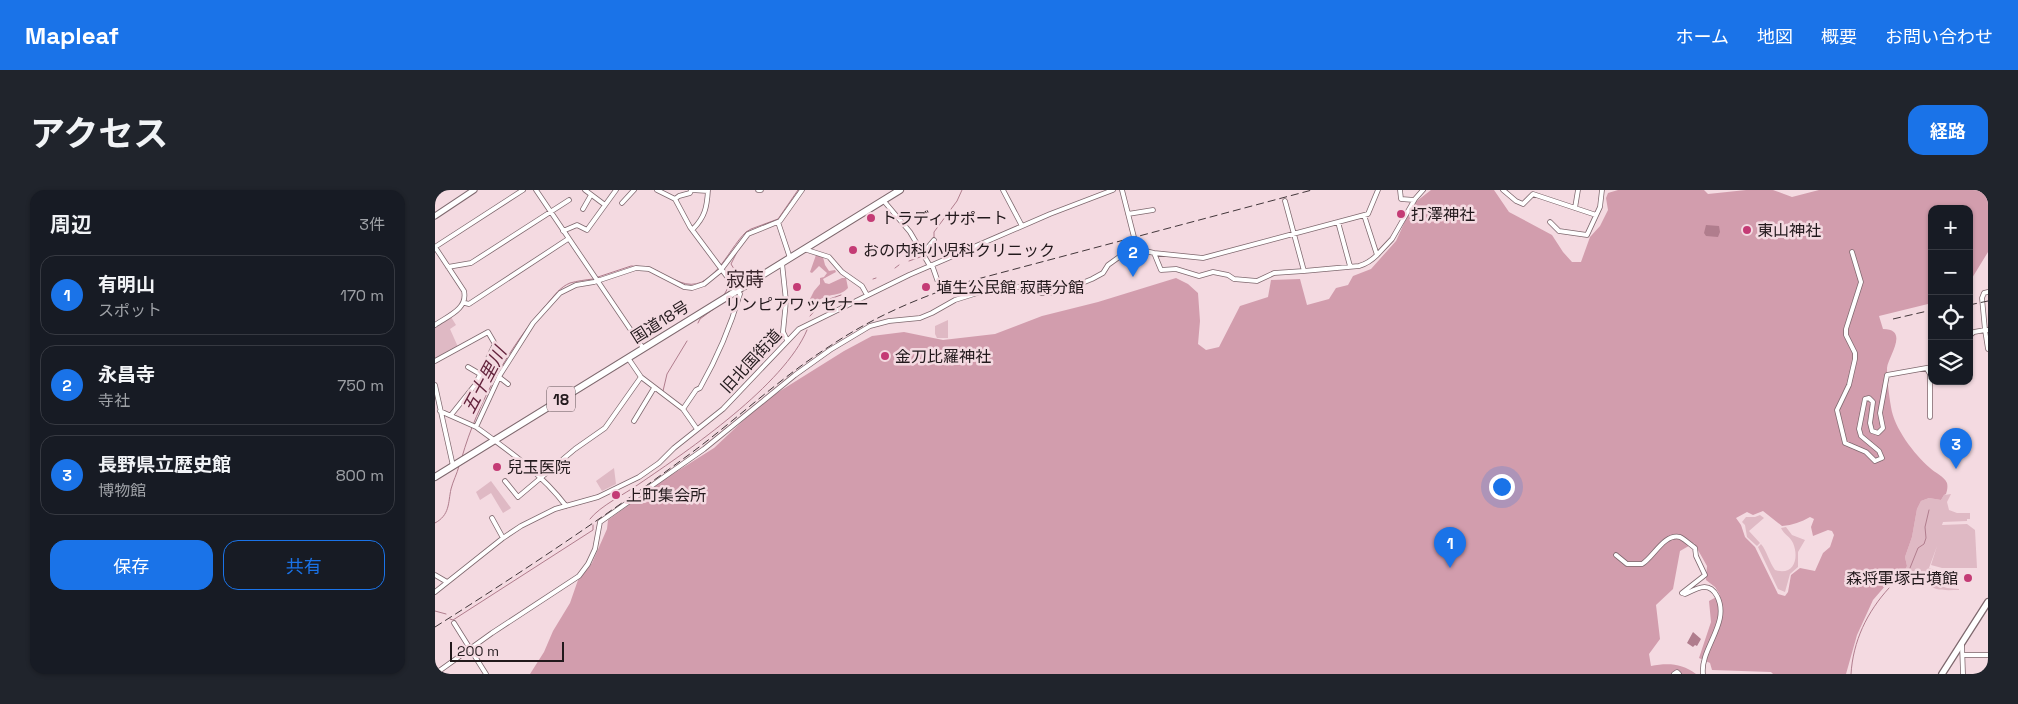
<!DOCTYPE html>
<html lang="ja">
<head>
<meta charset="utf-8">
<style>
  :root { --surface:#171b24; --page:#20242c; --text:#f1f3f6; --muted:#9ea1a6; --line:#363941; --accent:#1a73e8 }
  body { margin:0; font-family:"Space Grotesk","Noto Sans JP",sans-serif; background:var(--page); color:var(--text) }
  .controls { position:absolute; right:15px; top:15px; display:grid; overflow:hidden; border-radius:10px; box-shadow:0 1px 4px #0004 }
  .controls button { width:45px; height:45px; display:grid; place-items:center; padding:0; border:0; border-bottom:1px solid var(--line); background:var(--surface); color:var(--text); font:25px sans-serif }
  .scale { position:absolute; left:15px; bottom:12px; width:114px; box-sizing:border-box; padding-left:5px; border:2px solid #22191c; border-top:0; font-size:14px; line-height:18px; white-space:nowrap; color:#22191c; -webkit-text-stroke:4px #f4dae1; paint-order:stroke }
  .you { position:absolute; left:1066px; top:296px; width:18px; height:18px; margin:-12px; border:4px solid #fff; border-radius:50%; background:#1a73e8; box-shadow:0 0 0 8px #1a73e833 }
  .badge { display:grid; place-items:center; width:32px; height:32px; border-radius:50%; background:var(--accent); color:#fff; font-size:16px; font-weight:700 }
  .pin { position:absolute; translate:-50% -41px; filter:drop-shadow(0 1px 2px #0008) }
  .pin::after { content:''; position:absolute; top:26px; width:18px; height:15px; background:inherit; clip-path:polygon(0 0,100% 0,50% 100%) }
  .list { margin:0; padding:0; list-style:none }
  h2 { display:flex; justify-content:space-between; align-items:center; height:65px; margin:0; padding:0 20px; font-size:21px }
  h2 small { font-size:16px; font-weight:400; color:var(--muted) }
  .list li { display:grid; grid-template-columns:32px 1fr auto; gap:15px; align-items:center; box-sizing:border-box; height:80px; margin:0 10px 10px; padding:0 10px; border:1px solid var(--line); border-radius:15px }
  .list b { display:block; font-size:19px; white-space:nowrap }
  .list p { margin:0; font-size:16px; white-space:nowrap; color:var(--muted) }
  .list em { font-size:16px; font-style:normal; color:var(--muted) }
  .actions { display:flex; gap:10px; padding:15px 20px }
  .actions a { flex:1; padding:11px 0; border:1px solid var(--accent); border-radius:15px; text-align:center; font-size:18px; color:var(--accent) }
  .actions .main { background:var(--accent); color:#fff }
  .icon { flex:none; width:28px; height:28px; fill:none; stroke:currentColor; stroke-width:2; stroke-linecap:round; stroke-linejoin:round }
  .map { position:relative; flex:none; width:1553px; height:484px; overflow:hidden; border-radius:15px }
  header { display:flex; align-items:center; gap:30px; box-sizing:border-box; height:70px; padding:0 25px; background:var(--accent); color:#fff }
  header strong { font-size:24px }
  nav { display:flex; gap:28px; margin-inline-start:auto; font-size:18px }
  .intro { display:flex; align-items:center; justify-content:space-between; box-sizing:border-box; height:120px; padding:0 30px }
  h1 { margin:0; font-size:35px }
  .button { padding:12px 22px; border-radius:15px; background:var(--accent); color:#fff; font-size:18px; font-weight:700 }
  main { display:flex; gap:30px; padding:0 30px }
  aside { flex:1; background:var(--surface); border-radius:15px; box-shadow:0 1px 4px #0004 }
  .map>svg:first-child { display:block }
  .green { fill:#dfb9c4 }
  .forest { fill:#d29dad; fill-rule:evenodd }
  .water { fill:#b07d8d }
  .lines { fill:none; stroke-linecap:round; stroke-linejoin:round }
  .stream { stroke:#b07d8d; stroke-width:1 }
  .minor-casing { stroke:#7e686e; stroke-width:5.5 }
  .tertiary-casing { stroke:#7e686e; stroke-width:7 }
  .secondary-casing { stroke:#7e686e; stroke-width:8 }
  .trunk-casing { stroke:#7e686e; stroke-width:8 }
  .minor { stroke:#fff; stroke-width:4 }
  .tertiary { stroke:#fff; stroke-width:5 }
  .secondary { stroke:#fff; stroke-width:5.5 }
  .trunk { stroke:#fff; stroke-width:6 }
  .rail { stroke:#42363a; stroke-width:1; stroke-dasharray:8 4; stroke-linecap:butt }
  .poi-dot { fill:#c43b75; stroke:#f4dae1; stroke-width:2 }
  .labels { text-anchor:middle; dominant-baseline:central; stroke-width:5; stroke-linejoin:round; paint-order:stroke }
  .shield { fill:#f4dae1; stroke:#615357; stroke-width:1 }
  .shield-label { font-size:15px; font-weight:bold; fill:#22191c }
  .poi-label { font-size:16px; fill:#22191c; stroke:#f4dae1; text-anchor:start }
  .street-label { font-size:16px; fill:#22191c; stroke:#f4dae1 }
  .water-label { font-size:18px; font-style:italic; fill:#64243d; stroke:#f4dae1 }
  .quarter-label { font-size:19px; fill:#39262c; stroke:#f4dae1 }
</style>
</head>
<body>
<header>
<strong>Mapleaf</strong>
<nav><a>ホーム</a><a>地図</a><a>概要</a><a>お問い合わせ</a></nav>
</header>
<div class="intro"><h1>アクセス</h1><a class="button">経路</a></div>
<main>
<aside>
<h2>周辺<small>3件</small></h2>
<ul class="list">
<li><span class="badge">1</span><div><b>有明山</b><p>スポット</p></div><em>170 m</em></li>
<li><span class="badge">2</span><div><b>永昌寺</b><p>寺社</p></div><em>750 m</em></li>
<li><span class="badge">3</span><div><b>長野県立歴史館</b><p>博物館</p></div><em>800 m</em></li>
</ul>
<div class="actions"><a class="main">保存</a><a>共有</a></div>
</aside>
<div class="map">
<svg width="1553" height="484" viewBox="0 0 1553 484">
  <rect width="100%" height="100%" fill="#f4dae1"/>
  <path class="green" d="M16,127L21,135L15,139L23,157L0,169V137Z
    M513,130V148H502L500,144V136Z
    M179,278L181,294L167,301L161,291Z
    M56,291L76,318L68,323L56,303L45,310L41,302Z
    M1516,304L1512,312L1514,320L1522,323H1535V329H1532V331L1508,332L1507,335L1532,334L1540,340L1542,378H1507L1496,375L1502,356L1494,378L1499,380L1497,389L1499,394L1512,398L1524,399V400C1512,400 1499,402 1490,392L1489,394L1467,386L1472,376L1470,367L1477,347L1482,319L1486,311L1494,308L1506,310L1509,305Z
    M1325,325L1329,328L1314,341L1325,353L1322,356L1312,347L1310,335L1307,332L1311,327H1320Z
    M1351,337L1357,345L1370,350L1363,362V377L1355,384L1350,402L1343,399L1323,357L1326,354C1332,361 1334,372 1340,380C1360,386 1364,367 1358,353C1355,346 1349,345 1346,338Z"/>
  <path class="forest" d="M996,0H1059L1074,22L1117,45L1128,62L1137,72H1146L1155,47L1165,36L1173,20L1171,8L1173,3L1183,0H1269L1273,4L1311,0H1338L1357,7L1384,0H1553V62L1534,93V19H1497V113L1444,126L1448,139C1475,139 1453,167 1452,178C1452,190 1454,205 1456,217C1459,238 1479,264 1495,278C1500,283 1509,286 1512,293C1513,297 1512,301 1511,304L1509,305L1506,310L1494,308L1486,311L1482,319L1477,347L1470,367L1472,376L1467,386L1462,390L1451,395L1438,410L1422,445L1411,484H1338L1336,482L1277,480L1275,473L1264,468L1276,432L1274,411L1285,405L1280,397L1271,390L1272,376L1259,353L1245,361L1238,399L1221,415L1225,449L1214,464L1216,476C1232,473 1247,473 1261,484H95L109,462L118,441L135,413L143,390L157,373L172,339L173,330L233,287L279,258L329,211L409,161L437,146L469,142L508,150L560,144L607,126L663,112L741,88L753,94L763,103L765,131L763,154L771,160L784,157L805,116L833,107L836,90L865,89L872,115L894,109L901,98L913,95L918,86L936,79L961,51L978,14ZM1328,321L1347,336C1358,335 1366,332 1375,327L1379,329L1376,337L1378,346L1393,340L1397,341L1399,345L1395,357L1388,363L1380,381L1365,378L1356,385L1353,402L1350,406L1343,404L1320,357L1310,347L1306,335L1301,328L1312,322L1318,325Z
    M381,65L388,67L390,75L394,81L400,80L401,82L388,89L390,93L394,94L407,88H411L413,98C403,109 392,100 379,115L374,111L379,101L385,94V88L389,87L392,83L384,76L377,83L375,82Z"/>
  <path class="water" d="M1271,35L1284,36L1285,42L1283,47L1271,46L1269,43Z
    M1258,442L1266,449L1262,456L1260,455L1258,457L1252,453Z"/>
  <g class="lines">
    <path class="stream" d="M499,48V42L522,11L527,0
      M474,71L488,66
      M460,78L464,75
      M220,80C228,84 236,89 245,92C277,105 292,60 311,42L316,39L343,29L363,0
      M163,87L196,76L214,77
      M438,89L441,88
      M297,91L301,82L296,74L303,60
      M281,110L289,105L295,94
      M375,126L389,111L406,105
      M263,133L265,129L284,115
      M228,201L232,184L252,151
      M27,267C42,214 75,155 112,114C119,106 125,97 135,93C142,91 150,90 158,89
      M155,329C165,316 190,304 204,294C254,260 349,195 372,140
      M0,333C15,325 13,313 16,299C18,291 22,284 24,276
      M1475,378L1483,358L1489,354L1491,348L1490,337L1494,320
      M0,421L11,424
      M15,429L18,430L158,340V335
      M1416,484C1418,451 1432,422 1454,398"/>
    <defs>
      <path id="minor" d="M101,0L208,158
        M150,0L170,15
        M222,0L240,9L255,37L305,104C295,138 282,168 265,198L261,200L248,219
        M257,0L273,1
        M323,0H326
        M568,0L587,36
        M687,0L702,59L719,63L768,68L933,24L943,0
        M965,0L966,9L979,10
        M1068,0L1081,11L1088,14L1098,4L1161,25
        M240,9L244,6L255,3L256,0
        M448,10L475,42L495,76
        M850,11L869,81L924,76C931,74 937,70 942,65L929,25
        M187,13L199,0
        M1140,18L1143,0
        M148,19L156,5
        M693,24L718,20
        M343,32L355,68
        M903,32L915,76
        M1115,32L1124,41L1152,45L1165,17L1167,0
        M258,39C270,27 272,17 273,0
        M128,41L142,35L152,40L181,0
        M0,57L88,0
        M0,57L29,101C33,119 13,126 0,135
        M369,59L394,67L407,82L427,96L432,105
        M1417,62L1426,92L1411,139V145L1420,163V169L1414,195L1402,220L1410,253L1431,262L1440,271L1447,268L1444,261L1426,246L1424,239L1430,209L1434,208L1438,212L1435,233L1437,241L1443,243L1448,238L1445,223L1452,185L1497,177
        M488,63L499,50
        M719,63L726,80L741,79L764,86L778,82L793,85L799,89L822,91L839,83L869,81
        M942,65L957,49L980,9L988,0
        M347,73L351,111L348,142L352,150
        M497,75L504,95
        M13,77L36,73L134,10
        M30,113L34,114L133,49
        M1553,140H1550L1553,159
        M1534,146L1539,142L1550,140L1547,108L1549,103L1553,102
        M193,168L206,187L248,219L262,239
        M0,171L53,142L60,154L40,195L16,225
        M33,177L45,184
        M1492,179L1495,184V227
        M64,187L73,194
        M0,195L18,276
        M5,221L41,237
        M199,231L219,198
        M70,291L83,307L140,259L170,238L206,187
        M131,316C107,284 73,260 41,237L65,185L98,133L125,103L141,95L159,92L201,78L214,79L249,97L257,98L269,94L285,81L313,44L345,31L367,0
        M57,328L68,348
        M1181,365L1192,374H1207C1218,368 1229,343 1245,347C1249,349 1256,355 1260,358L1261,366L1270,385L1247,403L1250,404C1263,398 1274,391 1282,406C1296,433 1265,458 1268,484
        M0,385L12,392
        M0,402L68,348L86,336L120,319L163,307L204,287L224,273L239,258L288,219L364,139L474,85L615,24L678,0
        M19,433L51,484
        M1527,454L1528,484
        M1528,465H1553
        M0,484L57,443L144,386L153,374L160,359L165,332L269,259L360,185L395,160L435,136L454,131L485,128L497,123L520,110L552,100L603,95L606,103L625,102L657,89L668,83L673,75L691,62L702,59
        M1239,484L1242,482L1244,484"/>
      <path id="tertiary" d="M0,26L39,0"/>
      <path id="secondary" d="M1507,484L1553,412"/>
      <path id="trunk" d="M0,287L465,0"/>
    </defs>
    <use href="#minor" class="minor-casing"/>
    <use href="#tertiary" class="tertiary-casing"/>
    <use href="#secondary" class="secondary-casing"/>
    <use href="#trunk" class="trunk-casing"/>
    <use href="#minor" class="minor"/>
    <use href="#tertiary" class="tertiary"/>
    <use href="#secondary" class="secondary"/>
    <use href="#trunk" class="trunk"/>
    <path class="rail" d="M1534,115L1553,111
      M1458,129L1497,120
      M0,437C84,384 168,328 248,269C298,233 343,189 395,156C438,127 485,107 535,91L877,0"/>
  </g>
  <g class="poi-dot">
    <circle cx="966" cy="24" r="5"/>
    <circle cx="436" cy="28" r="5"/>
    <circle cx="1312" cy="40" r="5"/>
    <circle cx="418" cy="60" r="5"/>
    <circle cx="362" cy="97" r="5"/>
    <circle cx="491" cy="97" r="5"/>
    <circle cx="450" cy="166" r="5"/>
    <circle cx="62" cy="277" r="5"/>
    <circle cx="181" cy="305" r="5"/>
    <circle cx="1533" cy="388" r="5"/>
  </g>
  <g class="labels">
    <rect class="shield" x="112" y="196.5" width="28" height="25" rx="4"/>
    <g class="shield-label">
      <text x="126" y="209">18</text>
    </g>
    <g class="poi-label">
      <text x="976" y="24">打澤神社</text>
      <text x="446" y="28">トラディサポート</text>
      <text x="1322" y="40">東山神社</text>
      <text x="428" y="60">おの内科小児科クリニック</text>
      <text x="501" y="97">埴生公民館 寂蒔分館</text>
      <text x="362" y="114" text-anchor="middle">リンピアワッセナー</text>
      <text x="460" y="166">金刀比羅神社</text>
      <text x="72" y="277">兒玉医院</text>
      <text x="191" y="305">上町集会所</text>
      <text x="1523" y="388" text-anchor="end">森将軍塚古墳館</text>
    </g>
    <g class="street-label">
      <text transform="translate(225 132) rotate(-32)">国道18号</text>
      <text transform="translate(316 171) rotate(-47)">旧北国街道</text>
    </g>
    <g class="water-label">
      <text transform="translate(49 190) rotate(-62)">五十里川</text>
    </g>
    <g class="quarter-label">
      <text x="310" y="89">寂蒔</text>
    </g>
  </g>
</svg>
<div class="controls">
<button>+</button>
<button>−</button>
<button><svg class="icon" aria-label="locate" viewBox="0 0 24 24"><circle cx="12" cy="12" r="6"/><path d="M12 2v4M12 18v4M2 12h4M18 12h4"/></svg></button>
<button><svg class="icon" aria-label="layers" viewBox="0 0 24 24"><path d="M12 4l9 5-9 5-9-5zM3 14l9 5 9-5"/></svg></button>
</div>
<div class="scale">200 m</div>
<div class="you"></div>
<div class="pin badge" style="left:1015px;top:378px">1</div>
<div class="pin badge" style="left:698px;top:87px">2</div>
<div class="pin badge" style="left:1521px;top:279px">3</div>
</div>
</main>
</body>
</html>
